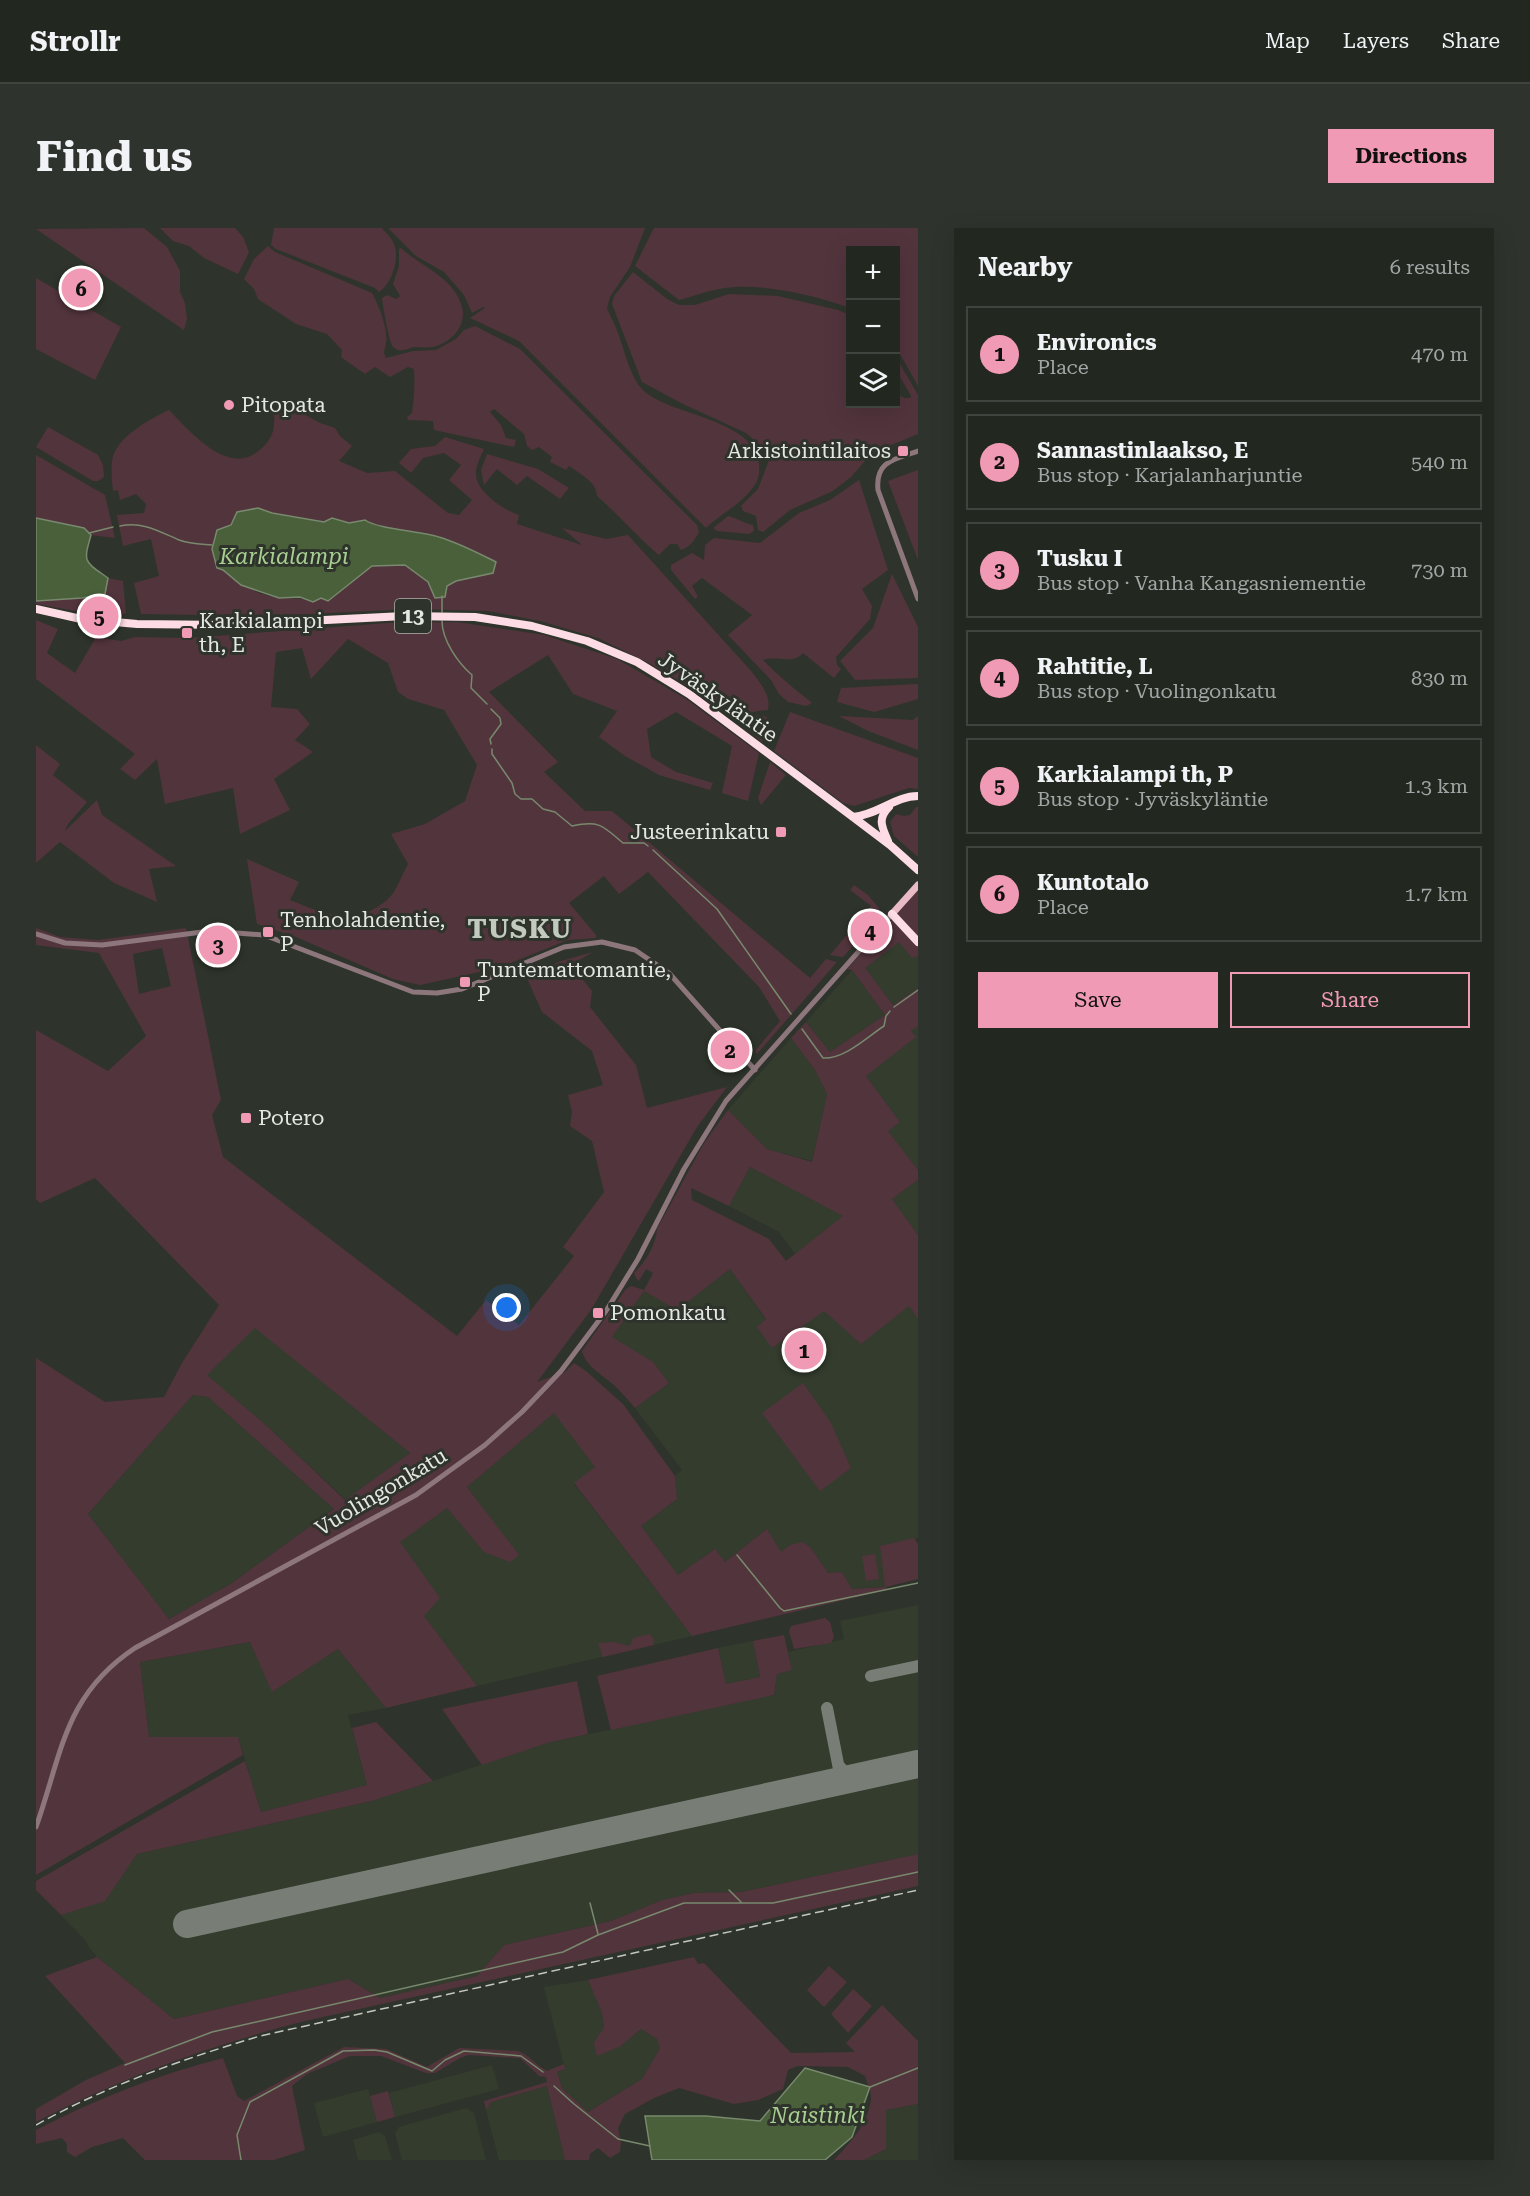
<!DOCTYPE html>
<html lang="en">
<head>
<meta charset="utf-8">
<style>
  :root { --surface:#222720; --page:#2e332d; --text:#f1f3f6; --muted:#a2a5a5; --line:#3f443e; --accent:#f09ab5 }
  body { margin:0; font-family:"Roboto Serif",serif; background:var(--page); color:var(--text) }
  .controls { position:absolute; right:18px; top:18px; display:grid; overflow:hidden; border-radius:0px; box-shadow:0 6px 24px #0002 }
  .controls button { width:54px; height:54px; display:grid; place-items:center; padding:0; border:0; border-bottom:2px solid var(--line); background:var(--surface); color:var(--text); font:30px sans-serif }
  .you { position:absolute; left:471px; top:1080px; width:21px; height:21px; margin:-15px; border:4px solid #fff; border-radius:50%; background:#1a73e8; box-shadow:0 0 0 9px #1a73e833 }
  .badge { display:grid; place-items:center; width:39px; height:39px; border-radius:50%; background:var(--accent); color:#111; font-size:20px; font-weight:700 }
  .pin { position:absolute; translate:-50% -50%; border:3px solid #fff; box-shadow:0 2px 6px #0006 }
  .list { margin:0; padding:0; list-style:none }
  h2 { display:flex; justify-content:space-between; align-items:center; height:78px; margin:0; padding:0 24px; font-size:26px }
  h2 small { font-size:20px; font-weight:400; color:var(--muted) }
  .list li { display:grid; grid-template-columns:39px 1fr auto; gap:18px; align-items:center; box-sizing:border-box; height:96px; margin:0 12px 12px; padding:0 12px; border:2px solid var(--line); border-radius:0px }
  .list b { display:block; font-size:22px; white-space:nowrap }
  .list p { margin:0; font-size:20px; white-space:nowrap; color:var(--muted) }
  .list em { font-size:20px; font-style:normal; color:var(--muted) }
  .actions { display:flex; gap:12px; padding:18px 24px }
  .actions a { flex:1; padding:14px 0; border:2px solid var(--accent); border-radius:0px; text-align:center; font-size:21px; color:var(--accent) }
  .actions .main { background:var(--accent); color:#111 }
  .icon { flex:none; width:33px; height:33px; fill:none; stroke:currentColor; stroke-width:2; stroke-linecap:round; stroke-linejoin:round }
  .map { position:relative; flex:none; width:882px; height:1932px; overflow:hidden; border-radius:0px }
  header { display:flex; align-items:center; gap:36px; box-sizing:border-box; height:84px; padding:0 30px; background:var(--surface); border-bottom:2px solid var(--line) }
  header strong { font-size:28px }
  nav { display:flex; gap:33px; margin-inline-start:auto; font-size:21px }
  .intro { display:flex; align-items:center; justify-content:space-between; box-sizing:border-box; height:144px; padding:0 36px }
  h1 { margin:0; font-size:42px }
  .button { padding:15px 27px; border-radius:0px; background:var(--accent); color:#111; font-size:21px; font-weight:700 }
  main { display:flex; gap:36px; padding:0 36px }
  aside { flex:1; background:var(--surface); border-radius:0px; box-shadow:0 6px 24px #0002 }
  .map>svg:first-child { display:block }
  .built { fill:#333c2d }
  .green { fill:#52343d; fill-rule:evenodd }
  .water { fill:#49603b; stroke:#78896d; stroke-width:1.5 }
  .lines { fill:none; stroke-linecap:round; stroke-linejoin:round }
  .stream { stroke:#78896d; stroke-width:1.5 }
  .taxiway { stroke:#787e76; stroke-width:12 }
  .runway { stroke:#787e76; stroke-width:28 }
  .minor { stroke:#8d777d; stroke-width:5 }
  .major { stroke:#e8bbc7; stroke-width:7 }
  .highway { stroke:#fedce5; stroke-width:8 }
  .rail { stroke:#c3c7c0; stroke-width:1.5; stroke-dasharray:9 4.5; stroke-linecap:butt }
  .poi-dot { fill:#f09ab5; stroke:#2e342b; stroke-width:2 }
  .labels { text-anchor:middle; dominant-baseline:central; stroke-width:6; stroke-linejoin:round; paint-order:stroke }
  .shield { fill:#2e342b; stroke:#aeb2ab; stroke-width:1.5 }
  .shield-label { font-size:20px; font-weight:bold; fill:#e5e8e2 }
  .poi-label { font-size:21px; fill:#e5e8e2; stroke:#2e342b; text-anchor:start }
  .street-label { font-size:21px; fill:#e5e8e2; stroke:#2e342b }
  .water-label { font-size:22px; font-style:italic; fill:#a7ce90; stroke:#2e342b }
  .district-label { font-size:27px; font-weight:bold; letter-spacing:1.5px; fill:#c2c9be; stroke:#2e342b }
</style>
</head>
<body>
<header>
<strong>Strollr</strong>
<nav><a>Map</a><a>Layers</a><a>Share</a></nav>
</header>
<div class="intro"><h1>Find us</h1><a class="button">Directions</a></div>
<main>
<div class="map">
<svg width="882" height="1932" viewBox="0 0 882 1932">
  <rect width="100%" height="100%" fill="#2e342b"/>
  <path class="built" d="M864,713L876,730L882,728V760L857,777L828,740Z
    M816,742L849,787L794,824L770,794Z
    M882,798V942L851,903L864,894L830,848L879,809L875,803Z
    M755,810L779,842L791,866L776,933L731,921L692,882Z
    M714,939L808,988L759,1026L743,1004L693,978Z
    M882,952V1007L856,971Z
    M694,1041L730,1092L788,1083L825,1115L873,1078L882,1091V1310L844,1318L850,1359L816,1361L806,1344L792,1345L775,1320L754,1317L745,1325L731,1301L689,1334L679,1321L642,1347L605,1298L641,1271L639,1248L646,1242L599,1180L633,1155L576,1109L608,1063L641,1081Z
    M219,1099L374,1225L310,1272L232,1199L170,1147Z
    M157,1167L172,1169L298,1281L196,1355L133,1391L52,1286Z
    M519,1184L559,1239L538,1256L656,1408L441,1458L387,1387L363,1314L411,1280L448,1324L483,1328L431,1259Z
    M882,1377V1626L706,1664L658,1665L626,1672L575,1693L468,1717L441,1748L344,1770L312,1751L138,1791L61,1729L52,1718L50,1713L25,1687L69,1672L101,1626L336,1573L511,1515L738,1467L741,1446L756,1442L752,1424L808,1411L804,1393Z
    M717,1413L724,1449L690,1456L682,1420Z
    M215,1414L237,1463L302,1421L350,1480L312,1487L331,1557L225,1584L202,1509H113L104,1434Z
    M552,1752L566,1785L568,1799L585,1818L605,1801L621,1811L624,1820L606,1851L552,1884L526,1860L521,1844L529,1841L508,1759Z
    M456,1837L463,1861L359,1889L353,1865Z
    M511,1858L529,1932H463L450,1882L454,1874Z
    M332,1861L341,1894L287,1909L278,1875Z
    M882,1876V1932H828L850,1921V1882Z
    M430,1880L438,1885L450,1932H366L359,1905L363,1899Z
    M343,1904L349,1908L356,1932H322L317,1912Z"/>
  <path class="green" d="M108,0L131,19L144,43V64L149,75L151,91L148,102L0,1Z
    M124,0H199L207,9L213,24L202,46L168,30L153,18L137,13Z
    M238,0H346C350,5 356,10 358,16C364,30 356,56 343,64L339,60L240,21L235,17Z
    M352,0H609L594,39L574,69L571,80C574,88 579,96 582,105C588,121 595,152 608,163C636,188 719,191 723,236C724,244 723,252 718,258C706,276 686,285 670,300L483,113L434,90L449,80L447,79L436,85L428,67L408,44L380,28Z
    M618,0H882V158L860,119V22H814V80C779,67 727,55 689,60C674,62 658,68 643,72L599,38Z
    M232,18L239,24L336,65C342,75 353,103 350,115C350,118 348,121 348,125L350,130L377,123L400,122L420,111L428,102L439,98L484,121L661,297L663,304C659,312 654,319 645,322L641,316H634L623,327C601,309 583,287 561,268C561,254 544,246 533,238L530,242L514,234L516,229L503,219L496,222L491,218L488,206L458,181L454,184L465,197L470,210L480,212L478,219L398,202L397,193L372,192L371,189L376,185C378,169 379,156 378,141L372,139L354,149L339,139L329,146L305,129L306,122L291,106L260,96L222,71L218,61L208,51L218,31Z
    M365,20C385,39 418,49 426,79C431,98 415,115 397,119C391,120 385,119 379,119C371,120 364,126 357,119C353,114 347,79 346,70L351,67L360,71L364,68L357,56L363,38V21Z
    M597,44L631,71L643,77H659L693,66L742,68L802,82L814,87V132L811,134L814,141V176H860V166L869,170H874L875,168L860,142V129L882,167V206L836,225L815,249L797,263L754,282L727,304L722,302L720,288L707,283L705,278L722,261L735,227L710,205L647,176L606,154L576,76L578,68Z
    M0,50L85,99L59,152L0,121Z
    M251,177L284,195L299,200L304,208L316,218L303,233L331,245L359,243L412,285L423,287L436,272L413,252L425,237L408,225L387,230L375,245L363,235L375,221L399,218L409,209L448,221C445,228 440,237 440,245C439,263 468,282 483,287L481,296L546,317L526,300L570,311L592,307L716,444C725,456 735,467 732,482C719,483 712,484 704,493L689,485L652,458L611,434L562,410L504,393L452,383L375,381L190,390L164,387L105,386L98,355L123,348L115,311L87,318L81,287L108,285L110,276L100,266L84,272L82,262L77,263C76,253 75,243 76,234C78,210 114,191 133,182C155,204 194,252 226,220C237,209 239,201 238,186ZM222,280L236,285L288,294L296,290L313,295L329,292C348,306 384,299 407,310C424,319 441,334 457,345L420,353L411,358L406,368L399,370L392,354L369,337L336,338L297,370H285L277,374C264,369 258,371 244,370C216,367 171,343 178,309L195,297L201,284Z
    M12,199L62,227L67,237L68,249L62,253H57L0,219Z
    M451,226L502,241L533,260L524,271L491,248L481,257L461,241L448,257L445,242Z
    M0,227L69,267L79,310L55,307L48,300L0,290Z
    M882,242V332L852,253Z
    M823,252L852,342L826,361L836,378L834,391L800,429L801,437L805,441L798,450L767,425C757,437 741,427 727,432C742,448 759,461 776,475L770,478L752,474L743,466L735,452L692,407L716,387L666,350L656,358L662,369L659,371L635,342V337L656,325L668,332L669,317L678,310L724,315L763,285L794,272Z
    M692,288C701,290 707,295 717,297L718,303L713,306L681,303L677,300Z
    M856,346L882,399V450L819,452L804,433L837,400Z
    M72,350L87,353L90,386L45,384L0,376V373L46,370L69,366Z
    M0,392L22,401L11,425L39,445L60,409L85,413L99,409L153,410L352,395L421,394L508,407L581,431L650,471L723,525L712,573L686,565L696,518L640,484L611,501L615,529L640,544L677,555L674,562L623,547L589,528L563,509L581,483L537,466L512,427L453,464L522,534L508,544L549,583H576L774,750L790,731L801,734L721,826L719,823L744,793L723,759L612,644L583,666L568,648L533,675L560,707V710L532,712L462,740L384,757L357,751L260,709L221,696L211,631L263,654L254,672C289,686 318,700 351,672C360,665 366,646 372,636L355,606L389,596L429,573L441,537L408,482L372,471L362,464L352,435L312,411L275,451L266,420L240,424L235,479L261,481L274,496L259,512L277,524L238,551L254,582L204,606L197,560L129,576L121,531L99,552L84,541L99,526L0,451Z
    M882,456V471L838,484L801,474L805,460Z
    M754,484L882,530V561L873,560L818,578L807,575L738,523Z
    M722,487L731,489L726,514L709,499L715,489Z
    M803,488L877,492L882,488V522L832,503Z
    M0,517L24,536L17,547L51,574L32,596L29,603L61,572L66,587L140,638L113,641L121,674L78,655L24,614L0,635Z
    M734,534L750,547L725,577L722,570Z
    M880,579H882V629L858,608L854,594L860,586L868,588L874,587Z
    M818,657L832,667L843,680V689L807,729L794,727L835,678L814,662Z
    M882,662V728L876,730L863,714L829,740L857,777L882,760V798L875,803L880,809L830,848L864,894L852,903L882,942V952L856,971L882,1007V1091L873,1078L825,1116L788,1083L736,1120L721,1099L730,1091L694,1041L641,1082L608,1063L576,1109L617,1134L633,1155L599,1180C593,1173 586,1165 579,1158C567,1147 550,1139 546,1123L590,1061L595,1058L608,1062L617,1045L610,1041L603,1053L600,1050L598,1045C609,1035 620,1017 621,1001L668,915L692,882L731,921L776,934L791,866L779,842L755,810L770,794L794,824L849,787L816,742L811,741ZM714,939L807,988L750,1033L733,1011L656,972L655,960L693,978Z
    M0,700L24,709L62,712L150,700L185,872L176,887L187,929L421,1108L450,1072L483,1097L538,1028L527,1019L568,964L556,913L534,898L536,884L532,867L567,857L556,823L506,784L490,748L525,733L557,724L535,737L556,763L554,779L600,837L611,880L691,859L661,899L555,1082L501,1154L529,1144L538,1135L550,1143L587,1176L639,1248L641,1271L605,1298L642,1347L679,1321L689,1334L731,1301L745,1324L754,1317L767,1314L775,1320L792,1345L806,1344L816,1361L849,1359L844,1318L878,1310L882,1316V1351L850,1359L851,1362L656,1408L538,1255L559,1239L518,1185L431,1259L483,1327L474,1334L448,1324L411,1280L364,1314L404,1370L388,1388L441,1458L350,1480L302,1421L236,1464L214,1414L104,1434L113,1509H202L207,1527L0,1647V1130L69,1174L128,1169L146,1135L183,1077L59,950L4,975L0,971V802L72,843L110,808L63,725L0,717ZM126,720L135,758L103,766L97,726ZM219,1100L374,1225L309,1272L232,1199L171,1147ZM157,1167L172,1169L298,1281L196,1355L133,1391L52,1286Z
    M767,1155L795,1195L815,1240L784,1263L726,1185Z
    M839,1326L843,1351L830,1353L826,1328Z
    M789,1390L794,1394L798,1409L795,1415L758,1421L753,1403L755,1398Z
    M614,1406L617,1410L618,1417L567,1429L562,1415L578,1414L593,1418L595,1416L597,1410Z
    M748,1407L756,1442L741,1446L738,1467L575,1502L561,1448L682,1420L690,1456L724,1449L717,1413Z
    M541,1453L552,1506L511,1515L446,1537L406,1481Z
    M340,1494L397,1553L336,1573L101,1626L69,1673L25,1687L0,1662V1653L209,1533L225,1584L331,1557L316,1500Z
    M882,1626V1658L269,1793C175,1817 86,1849 0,1894V1881L50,1852L89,1835L9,1748L61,1729L138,1791L312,1751L344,1770L441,1748L468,1717L575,1693L626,1672L658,1665L706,1664Z
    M658,1729L662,1736L668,1735L755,1825L819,1824L810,1815L846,1777L882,1813V1876L850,1882V1921L828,1932H798C814,1915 832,1896 835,1871C836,1864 831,1855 829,1848L812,1839L761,1838L752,1842L747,1861L722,1872L698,1876L643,1860L618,1870L589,1886L582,1900L585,1915L584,1924L574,1930L562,1920L554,1926L553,1932H529L511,1858L455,1874L450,1882L448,1873L511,1854L510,1849L503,1848L484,1830L433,1827L424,1830L399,1845H390L345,1828H314L271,1846L256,1858L269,1922L238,1932H109L87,1910L56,1919L39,1929L31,1924V1916L26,1910L0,1916V1902C60,1871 121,1847 187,1830L201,1868L208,1873L308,1819L350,1821L391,1839L423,1820L482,1823C494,1827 499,1837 511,1843L528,1836L529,1841L521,1844L526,1860L552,1884L606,1851L624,1820L621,1811L605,1801L585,1818L561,1828L558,1815L568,1799L566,1785L552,1752Z
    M793,1738L811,1754L788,1779L771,1762Z
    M817,1761L836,1778L812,1805L795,1786Z
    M352,1863L359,1889L341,1894L334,1868Z"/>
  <path class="water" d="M222,280L236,285L288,294L296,290L313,295L329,292C341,301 385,303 403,309C423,315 442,325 460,334L457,345L420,353L411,358L409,369L399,370L392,354L369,337L336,338L292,373L285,370L277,374L264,369L243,370L205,357L187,342L181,340L176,321L181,302L195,297L201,284Z
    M0,290L48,300L55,307C47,335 48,333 72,350L69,366L46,370L0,373Z
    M769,1840L834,1859L816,1909L789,1932H616L609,1888H670L724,1893Z"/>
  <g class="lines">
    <path class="stream" d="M84,298C107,293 124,304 143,312C154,316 165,316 176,317
      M53,305L77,299
      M406,368V384
      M406,393C406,412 422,435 436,447L435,460L451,476
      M455,516L454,511L465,496L464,490L455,481
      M456,521V526L476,555L479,566L485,571H496L507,581L519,584L536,598C564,592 567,598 587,615H608L612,618
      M617,622L681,681L755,786
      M858,779L882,762
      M766,801L787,830C809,831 831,809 848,798L850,788L854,783
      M701,1327L744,1380L748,1383L882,1355
      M693,1662L705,1674
      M554,1675L562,1706
      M89,1837L176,1804L527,1724L562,1707L648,1675H737L882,1644
      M518,1858L538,1876L582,1911L614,1918
      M834,1859L882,1840
      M205,1932L201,1907L214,1874L307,1823L338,1822L351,1824L396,1843L409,1832L428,1823L485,1828L507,1844"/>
    <path class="taxiway" d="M835,1448L882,1438
      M803,1538L810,1546L822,1549
      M791,1556L801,1548L803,1541L791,1480"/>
    <path class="runway" d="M151,1696L882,1536"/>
    <path class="minor" d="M882,223C859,231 839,233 842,262L882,371
      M0,706L29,715L66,717L174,703L228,707L377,764L401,765L426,761L528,719L566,714L599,722L633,745L719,842
      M0,1599C26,1526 28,1467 99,1420L380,1267L449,1217L486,1184L525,1143L570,1083L602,1031L648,941L690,873L856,686"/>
    <path class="major" d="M856,686L882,657"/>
    <path class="highway" d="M0,381L45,391L101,396L191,397L368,388L439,389L496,398L551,413L601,434L653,466L817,589L854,617L882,642
      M817,589C841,587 859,568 882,568
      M852,613C846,599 841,591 853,579
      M856,686L882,714"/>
    <path class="rail" d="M0,1897C70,1858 147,1831 224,1808L882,1662"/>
  </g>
  <g class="poi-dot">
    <circle cx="193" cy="177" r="6"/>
    <rect x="861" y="217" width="12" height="12" rx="3"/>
    <rect x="145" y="399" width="12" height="12" rx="3"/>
    <rect x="739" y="598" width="12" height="12" rx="3"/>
    <rect x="226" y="698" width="12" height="12" rx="3"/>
    <rect x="423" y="748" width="12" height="12" rx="3"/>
    <rect x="204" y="884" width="12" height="12" rx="3"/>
    <rect x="556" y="1079" width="12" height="12" rx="3"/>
  </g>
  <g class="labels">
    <rect class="shield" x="359" y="371" width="36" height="34" rx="4.5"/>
    <g class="shield-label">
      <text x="377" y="388">13</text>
    </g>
    <g class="poi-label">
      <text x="205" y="177">Pitopata</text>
      <text x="855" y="223" text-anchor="end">Arkistointilaitos</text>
      <text x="163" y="393">Karkialampi<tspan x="163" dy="24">th, E</tspan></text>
      <text x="733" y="604" text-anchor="end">Justeerinkatu</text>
      <text x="244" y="692">Tenholahdentie,<tspan x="244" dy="24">P</tspan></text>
      <text x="441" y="742">Tuntemattomantie,<tspan x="441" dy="24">P</tspan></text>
      <text x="222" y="890">Potero</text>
      <text x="574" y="1085">Pomonkatu</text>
    </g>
    <g class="street-label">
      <text transform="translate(682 469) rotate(35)">Jyväskyläntie</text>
      <text transform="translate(345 1264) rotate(-31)">Vuolingonkatu</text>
    </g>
    <g class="water-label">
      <text x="248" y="328">Karkialampi</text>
      <text x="782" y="1887">Naistinki</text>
    </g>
    <g class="district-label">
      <text x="484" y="701">TUSKU</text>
    </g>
  </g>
</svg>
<div class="controls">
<button>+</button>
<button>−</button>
<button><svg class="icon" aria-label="layers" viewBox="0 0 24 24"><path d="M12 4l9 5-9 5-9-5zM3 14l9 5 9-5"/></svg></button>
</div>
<div class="you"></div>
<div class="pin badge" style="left:768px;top:1122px">1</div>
<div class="pin badge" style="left:694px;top:822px">2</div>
<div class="pin badge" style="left:182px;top:717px">3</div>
<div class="pin badge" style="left:834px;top:703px">4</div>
<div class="pin badge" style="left:63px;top:388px">5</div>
<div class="pin badge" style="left:45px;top:60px">6</div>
</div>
<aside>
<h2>Nearby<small>6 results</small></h2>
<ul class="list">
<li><span class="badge">1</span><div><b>Environics</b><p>Place</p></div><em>470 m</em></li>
<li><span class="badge">2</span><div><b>Sannastinlaakso, E</b><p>Bus stop · Karjalanharjuntie</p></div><em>540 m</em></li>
<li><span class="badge">3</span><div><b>Tusku I</b><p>Bus stop · Vanha Kangasniementie</p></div><em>730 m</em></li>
<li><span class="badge">4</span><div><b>Rahtitie, L</b><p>Bus stop · Vuolingonkatu</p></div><em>830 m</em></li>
<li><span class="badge">5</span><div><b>Karkialampi th, P</b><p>Bus stop · Jyväskyläntie</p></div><em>1.3 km</em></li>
<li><span class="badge">6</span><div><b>Kuntotalo</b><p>Place</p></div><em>1.7 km</em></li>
</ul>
<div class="actions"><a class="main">Save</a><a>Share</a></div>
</aside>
</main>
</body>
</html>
